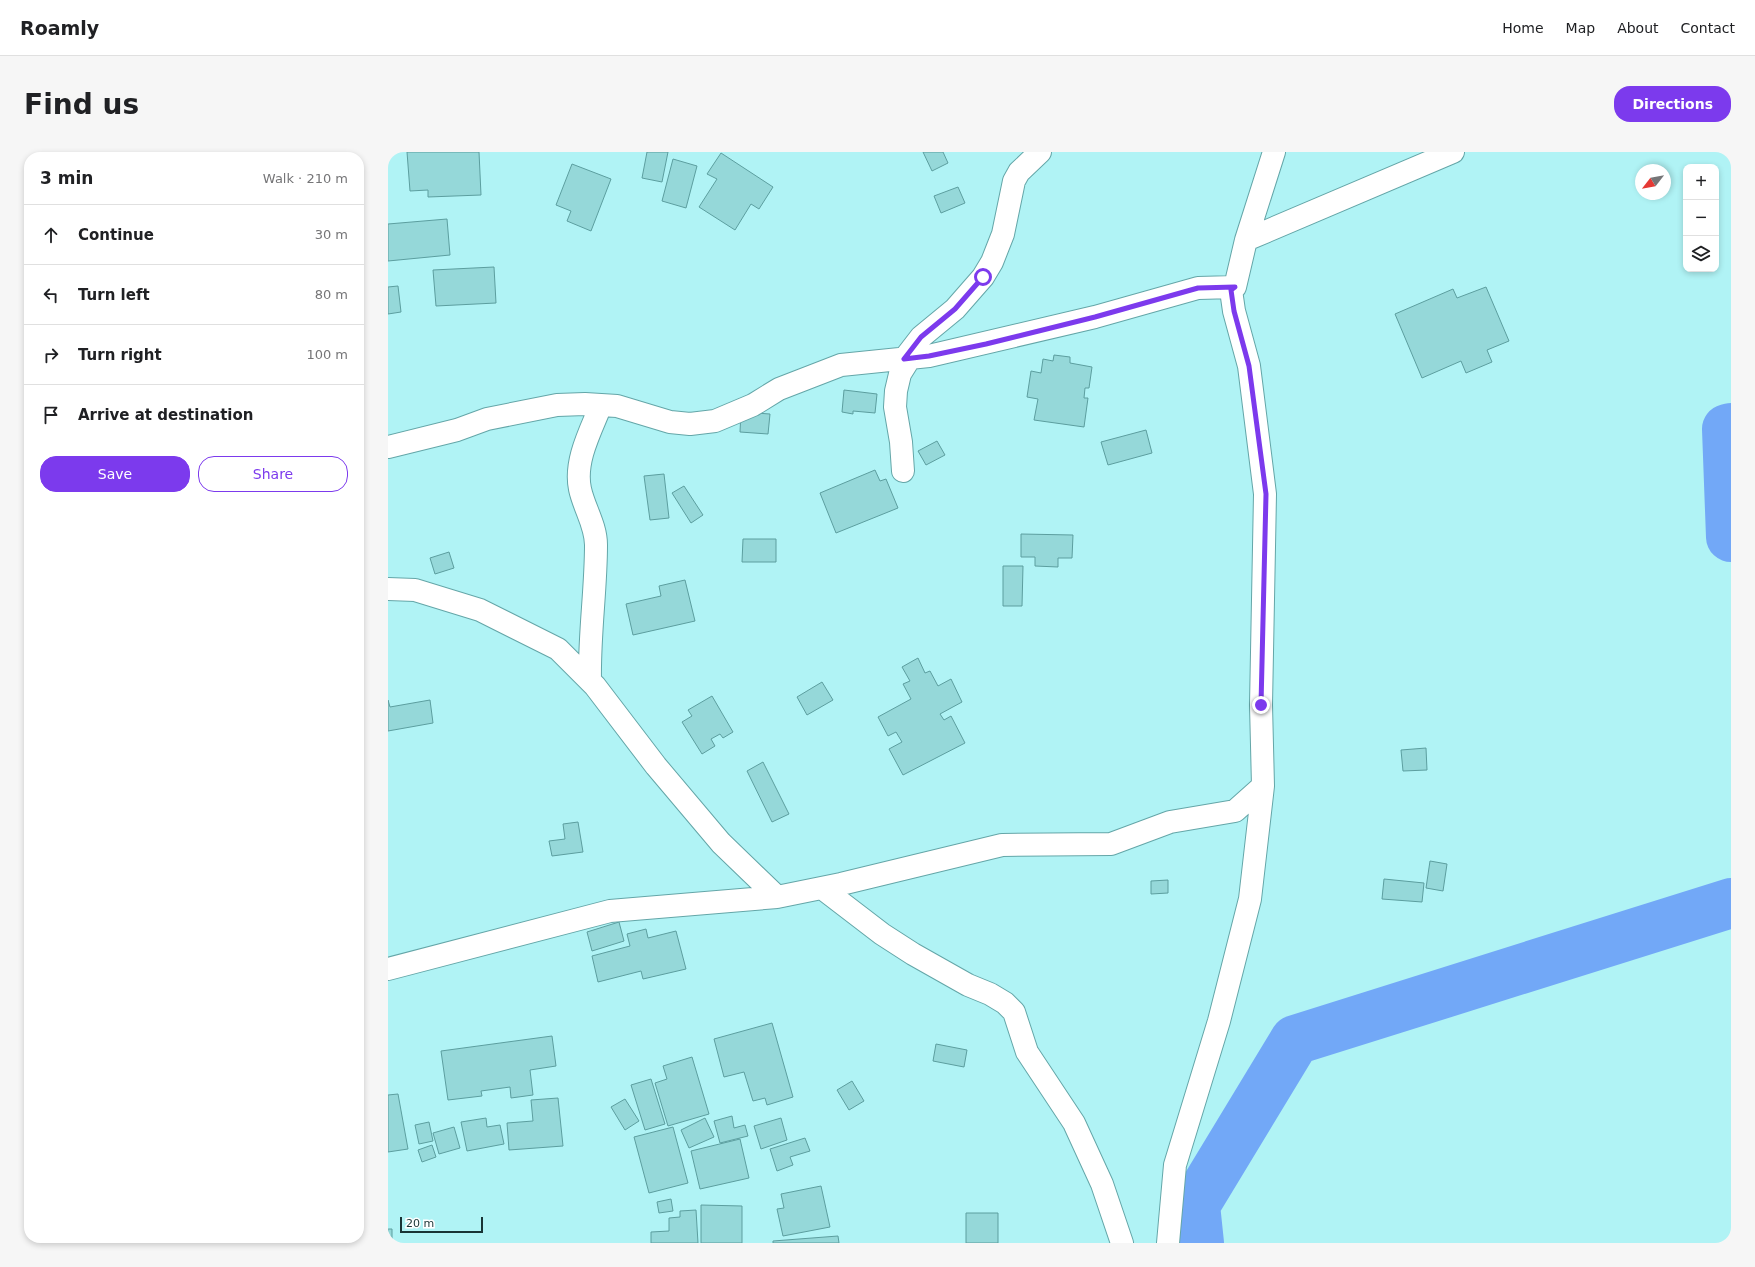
<!DOCTYPE html>
<html lang="en">
<head>
<meta charset="utf-8">
<style>
  :root { --surface:#fff; --page:#f6f6f6; --text:#202124; --muted:#757577; --line:#e0e0e0; --accent:#7c3aed }
  body { margin:0; font-family:"DejaVu Sans",sans-serif; background:var(--page); color:var(--text) }
  .controls { position:absolute; right:12px; top:12px; display:grid; overflow:hidden; border-radius:8px; box-shadow:0 2px 6px #0003 }
  .controls button { width:36px; height:36px; display:grid; place-items:center; padding:0; border:0; border-bottom:1px solid var(--line); background:var(--surface); color:var(--text); font:20px sans-serif }
  .compass { position:absolute; left:1247px; top:12px; width:36px; height:36px; border-radius:50%; background:var(--surface); box-shadow:0 2px 6px #0003; rotate:239deg }
  .scale { position:absolute; left:12px; bottom:10px; width:83px; box-sizing:border-box; padding-left:4px; border:2px solid #183435; border-top:0; font-size:11px; line-height:14px; white-space:nowrap; color:#183435; -webkit-text-stroke:3px #fff; paint-order:stroke }
  .stop { position:absolute; width:12px; height:12px; margin:-9px; border:3px solid #7c3aed; border-radius:50%; background:#fff }
  .stop.end { background:#7c3aed; border-color:#fff; box-shadow:0 1px 4px #0008 }
  .list { margin:0; padding:0; list-style:none }
  h2 { display:flex; justify-content:space-between; align-items:center; height:52px; margin:0; padding:0 16px; font-size:17px }
  h2 small { font-size:13px; font-weight:400; color:var(--muted) }
  .list li { display:grid; grid-template-columns:26px 1fr auto; gap:12px; align-items:center; box-sizing:border-box; height:60px; padding:0 16px; border-top:1px solid var(--line) }
  .list b { display:block; font-size:15px; white-space:nowrap }
  .list em { font-size:13px; font-style:normal; color:var(--muted) }
  .actions { display:flex; gap:8px; padding:12px 16px }
  .actions a { flex:1; padding:9px 0; border:1px solid var(--accent); border-radius:16px; text-align:center; font-size:14px; color:var(--accent) }
  .actions .main { background:var(--accent); color:#fff }
  .icon { flex:none; width:22px; height:22px; fill:none; stroke:currentColor; stroke-width:2; stroke-linecap:round; stroke-linejoin:round }
  .map { position:relative; flex:none; width:1343px; height:1091px; overflow:hidden; border-radius:16px }
  header { display:flex; align-items:center; gap:24px; box-sizing:border-box; height:56px; padding:0 20px; background:var(--surface); border-bottom:1px solid var(--line) }
  header strong { font-size:19px }
  nav { display:flex; gap:22px; margin-inline-start:auto; font-size:14px }
  .intro { display:flex; align-items:center; justify-content:space-between; box-sizing:border-box; height:96px; padding:0 24px }
  h1 { margin:0; font-size:28px }
  .button { padding:10px 18px; border-radius:16px; background:var(--accent); color:#fff; font-size:14px; font-weight:700 }
  main { display:flex; gap:24px; padding:0 24px }
  aside { flex:1; background:var(--surface); border-radius:16px; box-shadow:0 2px 6px #0003 }
  .map>svg:first-child { display:block }
  .lines { fill:none; stroke-linecap:round; stroke-linejoin:round }
  .river { stroke:#72a8f7; stroke-width:50 }
  .building { fill:#95d8d9; stroke:#5c9e9f }
  .minor-casing { stroke:#64a6a8; stroke-width:24 }
  .minor { stroke:#fff; stroke-width:22 }
  .route { stroke:#7c3aed; stroke-width:5 }
</style>
</head>
<body>
<header>
<strong>Roamly</strong>
<nav><a>Home</a><a>Map</a><a>About</a><a>Contact</a></nav>
</header>
<div class="intro"><h1>Find us</h1><a class="button">Directions</a></div>
<main>
<aside>
<h2>3 min<small>Walk · 210 m</small></h2>
<ul class="list">
<li><svg class="icon" aria-label="ahead" viewBox="0 0 24 24"><path d="M12 20V5M6 11l6-6 6 6"/></svg><div><b>Continue</b></div><em>30 m</em></li>
<li><svg class="icon" aria-label="left" viewBox="0 0 24 24"><path d="M17 20v-9H6M10 6l-5 5 5 5"/></svg><div><b>Turn left</b></div><em>80 m</em></li>
<li><svg class="icon" aria-label="right" viewBox="0 0 24 24"><path d="M7 20v-9h11M14 6l5 5-5 5"/></svg><div><b>Turn right</b></div><em>100 m</em></li>
<li><svg class="icon" aria-label="arrive" viewBox="0 0 24 24"><path d="M6 21V4h12l-3 4 3 4H6"/></svg><div><b>Arrive at destination</b></div></li>
</ul>
<div class="actions"><a class="main">Save</a><a>Share</a></div>
</aside>
<div class="map">
<svg width="1343" height="1091" viewBox="0 0 1343 1091">
  <rect width="100%" height="100%" fill="#b0f3f5"/>
  <g class="lines">
    <path class="river" d="M1343,276L1339,277L1343,385
      M811,1091L807,1053L907,888L1343,751"/>
  </g>
  <path class="building" d="M19,0H91L93,43L40,45V38L22,39Z
    M259,0H280L274,30L254,26Z
    M535,0H555L560,11L544,19Z
    M333,1L385,35L371,57L363,52L347,78L311,55L329,27L319,22Z
    M285,7L309,14L298,56L274,49Z
    M184,12L223,27L203,79L179,69L183,59L168,53Z
    M570,35L577,51L553,61L546,44Z
    M59,67L62,103L0,109V72Z
    M106,115L108,151L48,154L45,118Z
    M10,134L13,160L0,162V135Z
    M1098,135L1121,189L1099,198L1104,210L1078,221L1073,209L1034,226L1007,162L1065,137L1069,146Z
    M666,203L682,205V211L704,215L701,236H697L696,246H700L696,275L646,268L650,247L639,245L643,219L653,221L655,207L665,209Z
    M456,238L489,242L487,261L465,259V262L454,260Z
    M353,260L382,262L380,282L352,280Z
    M758,278L764,301L720,313L713,290Z
    M549,289L557,303L538,313L530,299Z
    M487,318L492,329L498,327L510,356L448,381L432,341Z
    M276,322L281,366L262,368L256,324Z
    M296,334L315,363L303,371L284,341Z
    M633,382L685,383L684,406H670V415L647,414V405H633Z
    M355,387H388V410H354Z
    M61,400L66,416L47,422L42,406Z
    M615,414H635L634,454H615Z
    M297,428L307,469L245,483L238,452L273,444L271,434Z
    M530,506L537,521L542,519L550,534L563,527L574,550L552,562L556,568L563,564L577,591L515,623L501,597L514,590L508,580L500,584L490,565L523,547L515,532L522,529L514,515Z
    M434,530L445,548L419,563L409,545Z
    M324,544L345,580L335,586L332,582L323,587L327,594L314,602L294,570L304,564L300,558Z
    M0,548L2,555L42,548L45,571L0,579Z
    M1038,596L1039,618L1015,619L1013,598Z
    M375,610L401,662L384,670L359,619Z
    M190,670L195,700L164,704L161,689L177,687L175,672Z
    M1042,709L1059,712L1055,739L1038,736Z
    M996,727L1036,731L1034,750L994,747Z
    M780,728V741L763,742V729Z
    M231,770L236,789L204,799L199,780Z
    M258,777L260,786L288,779L298,817L255,827L253,819L210,830L204,804L242,794L239,782Z
    M384,871L405,945L379,953L377,946L365,949L356,920L336,925L326,887Z
    M164,884L168,914L142,918L145,943L123,946L122,935L93,939L94,944L60,948L53,899Z
    M548,892L579,898L576,915L545,909Z
    M304,905L321,962L280,974L267,931L279,927L275,914Z
    M263,927L277,972L257,978L243,933Z
    M464,929L476,949L461,958L449,938Z
    M10,942L20,997L0,1000V943Z
    M170,946L175,994L121,998L119,971L145,969L143,948Z
    M237,947L251,969L237,978L223,955Z
    M344,964L346,976L357,973L360,984L332,991L326,969Z
    M98,966L99,975L112,973L116,992L79,999L73,970Z
    M317,966L326,985L301,996L293,978Z
    M393,966L399,988L373,997L366,974Z
    M41,970L45,989L31,992L27,973Z
    M66,975L72,996L51,1002L45,981Z
    M285,975L300,1031L261,1041L246,985Z
    M417,986L422,999L402,1005L405,1013L389,1019L382,997Z
    M352,987L361,1026L312,1037L303,999Z
    M44,993L48,1005L34,1010L30,998Z
    M433,1034L442,1075L395,1084L389,1057L396,1056L393,1042Z
    M283,1047L285,1059L271,1061L269,1050Z
    M313,1053L354,1054V1091H313Z
    M308,1058L310,1091H263V1080L281,1079V1066L292,1065V1059Z
    M578,1061H610V1091H578Z
    M0,1077H4V1091H0Z
    M450,1084L451,1091H385V1089Z"/>
  <g class="lines">
    <defs>
      <path id="minor" d="M858,88L1065,0
        M516,207L533,185L567,157L595,125L604,110L615,82L626,29L631,20L652,0
        M0,295L69,278L99,267L169,253L197,252L229,254L282,270L302,272L327,269L365,253L391,237L453,213L541,204L707,165L810,136L847,135
        M515,319L513,290L507,255L508,239L512,222L522,206
        M0,437L27,438L92,458L170,497L207,534L268,614L333,691L389,745
        M202,529C201,483 208,438 208,393C208,373 196,356 192,337C186,309 203,278 213,253
        M434,736L494,782L525,802L580,833L602,842L617,851L626,860L639,900L686,971L714,1032L734,1091
        M0,817L222,759L389,745L453,732L614,693L723,692L782,670L847,659L875,634
        M780,1091L787,1013L831,869L862,747L875,634L873,553L877,342L861,214L846,159L843,138L847,135L858,88L886,0"/>
    </defs>
    <use href="#minor" class="minor-casing"/>
    <use href="#minor" class="minor"/>
  </g>
  <g class="lines">
    <path class="route" d="M595,125L567,157L533,185L516,207L541,204L598,192L707,165L810,136L847,135L843,138L846,159L861,214L878,342L873,553"/>
  </g>
</svg>
<div class="controls">
<button>+</button>
<button>−</button>
<button><svg class="icon" aria-label="layers" viewBox="0 0 24 24"><path d="M12 4l9 5-9 5-9-5zM3 14l9 5 9-5"/></svg></button>
</div>
<svg class="compass" viewBox="-18 -18 36 36"><path d="M0-13l5 13h-10z" fill="#e53935"/><path d="M0 13l5-13h-10z" fill="#757577"/></svg>
<div class="scale">20 m</div>
<div class="stop" style="left:595px;top:125px"></div>
<div class="stop end" style="left:873px;top:553px"></div>
</div>
</main>
</body>
</html>
